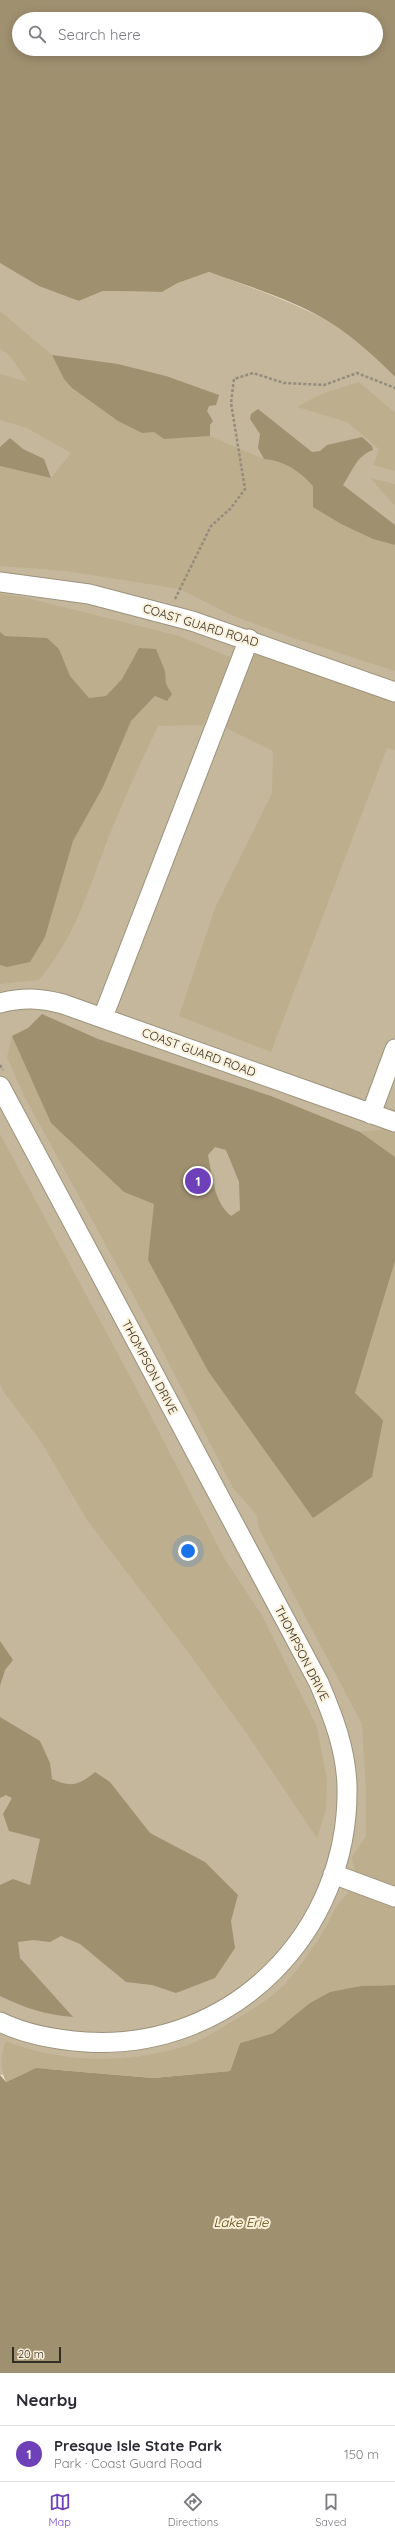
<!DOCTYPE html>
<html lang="en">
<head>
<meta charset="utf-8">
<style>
  :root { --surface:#fff; --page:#f7f7f7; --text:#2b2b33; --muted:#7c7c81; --line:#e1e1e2; --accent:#6f41b9 }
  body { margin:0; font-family:Quicksand,sans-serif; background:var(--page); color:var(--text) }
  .scale { position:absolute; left:12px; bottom:10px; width:49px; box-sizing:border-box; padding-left:4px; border:2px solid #322e25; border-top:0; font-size:11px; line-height:14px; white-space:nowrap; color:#322e25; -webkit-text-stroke:3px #faefd8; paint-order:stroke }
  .you { position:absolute; left:188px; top:1551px; width:14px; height:14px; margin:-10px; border:3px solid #fff; border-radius:50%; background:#1a73e8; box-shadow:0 0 0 6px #1a73e833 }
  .badge { display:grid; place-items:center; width:26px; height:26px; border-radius:50%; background:var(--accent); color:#fff; font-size:13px; font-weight:700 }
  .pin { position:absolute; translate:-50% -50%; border:2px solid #fff; box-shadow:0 1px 4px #0006 }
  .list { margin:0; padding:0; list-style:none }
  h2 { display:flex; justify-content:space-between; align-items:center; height:52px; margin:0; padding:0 16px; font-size:17px }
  h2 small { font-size:13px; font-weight:400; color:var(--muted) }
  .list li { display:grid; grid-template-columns:26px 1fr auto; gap:12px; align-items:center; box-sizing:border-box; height:56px; padding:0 16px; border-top:1px solid var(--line) }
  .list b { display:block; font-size:15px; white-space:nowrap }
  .list p { margin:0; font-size:13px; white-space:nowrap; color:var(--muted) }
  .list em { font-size:13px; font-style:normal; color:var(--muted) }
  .icon { flex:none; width:22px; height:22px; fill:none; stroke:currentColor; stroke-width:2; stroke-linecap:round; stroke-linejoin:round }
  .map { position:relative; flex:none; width:395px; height:2373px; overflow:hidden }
  .search { position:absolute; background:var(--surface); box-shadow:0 2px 10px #0003; left:12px; right:12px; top:12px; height:44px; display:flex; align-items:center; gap:10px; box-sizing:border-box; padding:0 14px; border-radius:22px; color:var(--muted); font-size:15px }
  .sheet { height:108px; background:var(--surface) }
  nav { display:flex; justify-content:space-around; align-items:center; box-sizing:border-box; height:56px; border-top:1px solid var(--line); background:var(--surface); font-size:11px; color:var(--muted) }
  nav a { display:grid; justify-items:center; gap:2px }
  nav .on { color:var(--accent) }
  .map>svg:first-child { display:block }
  .green { fill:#c4b79c }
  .forest { fill:#bdae8d }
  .water { fill:#9f9070; fill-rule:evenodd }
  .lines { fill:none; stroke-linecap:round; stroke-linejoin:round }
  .minor-casing { stroke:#9c927c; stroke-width:21 }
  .path { stroke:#948c7c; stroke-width:2.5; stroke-dasharray:3 2; stroke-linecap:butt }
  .minor { stroke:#fff; stroke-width:19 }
  .labels { text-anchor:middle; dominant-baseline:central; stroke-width:4; stroke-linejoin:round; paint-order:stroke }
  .street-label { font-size:12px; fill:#322e25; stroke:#faefd8 }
  .water-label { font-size:13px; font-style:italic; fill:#5e480c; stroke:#faefd8 }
</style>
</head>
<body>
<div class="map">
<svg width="395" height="2373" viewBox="0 0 395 2373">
  <rect width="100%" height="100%" fill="#ede2cb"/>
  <path class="green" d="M0,263L79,301L103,291L162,292L178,283L209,272C250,287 292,301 330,322C355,336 375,357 395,377V1985L361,1986L240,2043L0,2075Z"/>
  <path class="forest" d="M0,311L52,355L72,388L118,421L142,433L154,432L164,439L210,436L263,459L278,460L291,465L313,486L314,507L340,524L373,539L395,545V671L290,637L229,614L180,589L66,571L0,566V466L51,478L71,453L27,428L0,420V374L28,382L10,356L0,348Z
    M359,382L395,413V471L373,465L379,449L347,422L297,407L319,395Z
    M370,478L395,484V506Z
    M0,594L23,597L179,636L232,658L203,725L158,726C139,766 120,807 104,849C87,896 72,941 39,980L0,984V965L7,967L59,884L73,841L103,787L131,721L156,696L172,694L166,684L165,670L139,648L122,679L106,696L89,698L70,676L59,649L47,638L5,636L0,632Z
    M253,652L395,702V750L387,748L271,1052L179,1016L215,908L272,793L273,751L224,727Z
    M12,1036L51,1123L124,1192L155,1204L148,1260L208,1371L313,1518L383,1420L355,1393L395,1261V1888L368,1879L354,1870L352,1857L366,1836V1789L362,1724L259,1529L257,1515L233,1488L142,1311L24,1096L7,1057Z
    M387,1129L395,1132V1157L360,1132Z
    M0,1134L142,1399L224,1558L263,1617L317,1727L327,1780L326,1809L317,1838L247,1734L188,1652L87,1520L40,1440L3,1391L0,1384Z
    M351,1890L395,1901V1985L361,1986L330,1992L310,2003L273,2033L240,2043L230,2071L153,2078L36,2068L6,2082C0,2070 0,2054 6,2041C62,2064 131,2064 188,2045C205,2039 221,2028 236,2019C252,2010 270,1999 283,1986C296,1973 313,1948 323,1932C332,1917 336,1902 351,1890Z"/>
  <path class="water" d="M0,0H395V377C375,357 355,338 331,323C295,300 250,287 209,272L178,283L162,292L103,291L79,301L39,286L0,263ZM19,19H376V49H19Z
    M52,355L118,364L166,376L219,395L216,405L209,406L207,411L213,421L210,425V436L164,439L154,432L142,433L118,421L72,388L64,379Z
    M258,409L312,452L320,451L327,445L362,437L372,446L373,450C357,455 352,472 343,485L395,525V545L373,539L341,524L313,507V486C298,470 285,461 264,459L258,448L260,434L250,419L251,414Z
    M10,438L23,449L44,459L51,478L0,466V447Z
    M0,632L5,636L47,638L59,649L70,676L89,698L106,696L122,679L139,648L156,649L165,671L166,684L172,694L167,701L155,696L131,721L103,787L73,841L45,937L30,962L7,967L0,965Z
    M42,1014L98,1039L271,1096L360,1132L395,1157V1261L355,1393L383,1420L372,1477L313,1518L208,1371L148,1260L154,1204L124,1192L51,1123L12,1036L28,1028ZM215,1147L226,1150L239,1182L240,1210L231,1216C214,1202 212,1176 208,1155Z
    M0,1641L13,1660L5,1670L0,1686Z
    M0,1717L40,1741L50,1763L52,1779C72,1788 79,1785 95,1772L110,1782L150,1833L205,1862L238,1895L231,1921L235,1948L215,1978L176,1993L152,1985L126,1982L80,1944L61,1936L50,1942L33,1940L18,1942L20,1958L73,2017C46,2015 25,2008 0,1996V1885L13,1879L30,1885L40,1839L9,1831L3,1814L12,1798L6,1795L0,1798Z
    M395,1985V2373H0V2075L6,2082L36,2068L153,2078L230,2071L240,2043L273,2033L310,2003L330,1992L361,1986Z"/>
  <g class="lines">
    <defs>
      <path id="minor" d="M0,582L89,594L192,621L395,692
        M0,1003C23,997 40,998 63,1004L395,1122
        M103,1017L249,639
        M0,1086L319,1683C333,1716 346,1749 347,1786C350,1932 232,2051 86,2042C57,2040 27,2035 0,2022
        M371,1114L395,1049
        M333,1874L395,1897"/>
    </defs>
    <use href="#minor" class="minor-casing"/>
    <path class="path" d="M175,599L211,526L231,508L245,489L231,403L234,379L253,373L284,383L324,385L357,373L395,388
      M0,1065L3,1070"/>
    <use href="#minor" class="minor"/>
  </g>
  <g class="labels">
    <g class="street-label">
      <text transform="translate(201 625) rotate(17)">COAST GUARD ROAD</text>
      <text transform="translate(199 1052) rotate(20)">COAST GUARD ROAD</text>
      <text transform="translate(150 1367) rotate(62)">THOMPSON DRIVE</text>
      <text transform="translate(302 1653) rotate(63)">THOMPSON DRIVE</text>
    </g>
    <g class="water-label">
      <text x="241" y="2222">Lake Erie</text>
    </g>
  </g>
</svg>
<div class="scale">20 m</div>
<div class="you"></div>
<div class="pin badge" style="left:198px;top:1181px">1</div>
<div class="search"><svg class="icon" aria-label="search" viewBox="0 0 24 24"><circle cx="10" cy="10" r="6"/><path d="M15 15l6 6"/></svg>Search here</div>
</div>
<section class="sheet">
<h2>Nearby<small></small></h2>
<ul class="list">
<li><span class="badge">1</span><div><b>Presque Isle State Park</b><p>Park · Coast Guard Road</p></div><em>150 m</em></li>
</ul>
</section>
<nav>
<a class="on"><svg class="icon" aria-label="map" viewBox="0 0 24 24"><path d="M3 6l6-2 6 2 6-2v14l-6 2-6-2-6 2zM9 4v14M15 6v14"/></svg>Map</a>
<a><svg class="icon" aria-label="directions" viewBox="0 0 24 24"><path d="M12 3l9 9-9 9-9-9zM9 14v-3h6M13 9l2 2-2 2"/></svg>Directions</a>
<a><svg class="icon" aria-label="saved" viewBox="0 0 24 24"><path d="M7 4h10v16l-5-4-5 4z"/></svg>Saved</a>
</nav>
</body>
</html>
